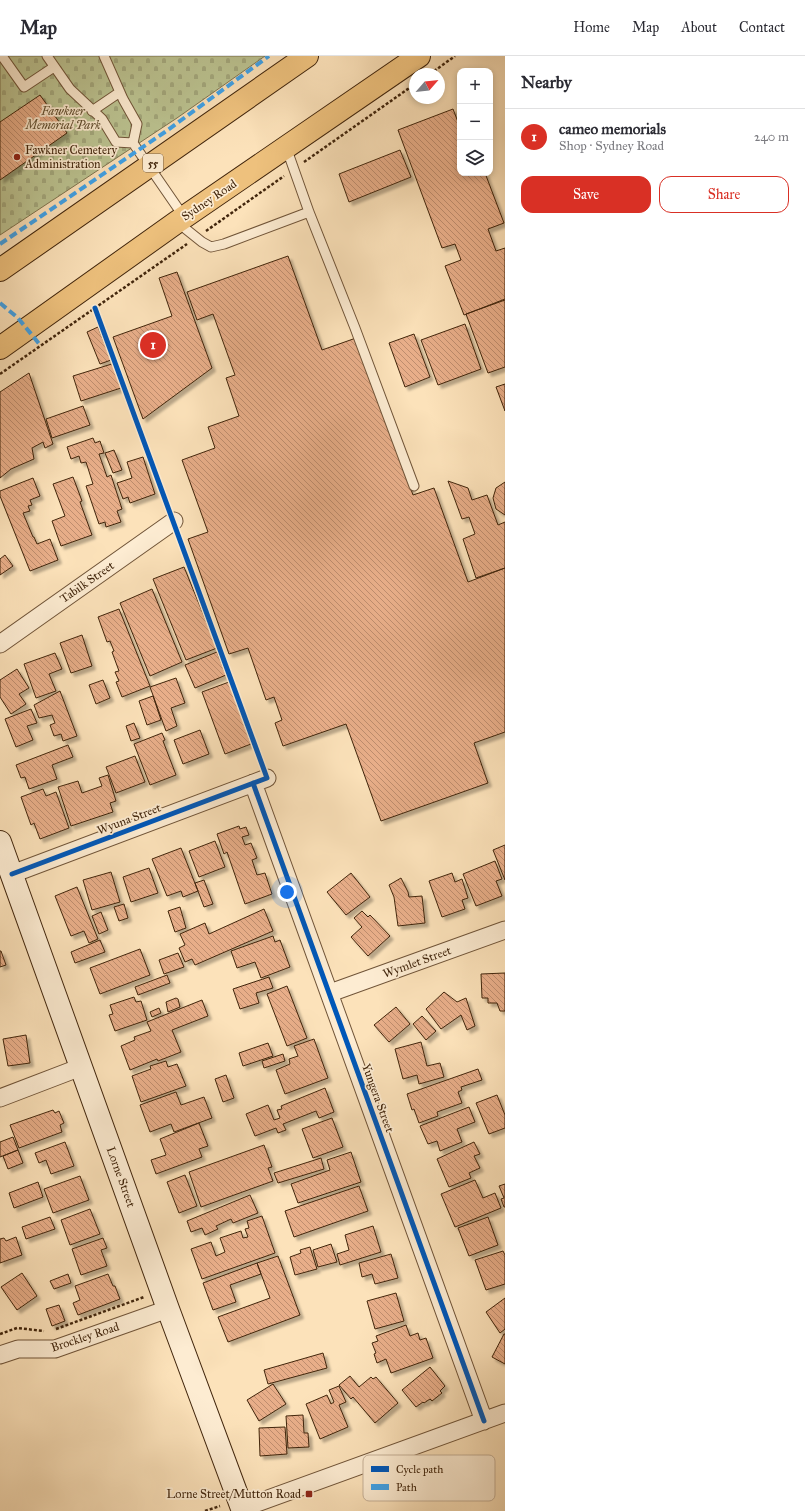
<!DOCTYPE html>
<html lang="en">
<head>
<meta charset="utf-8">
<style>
  :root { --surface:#fff; --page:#f2f2f3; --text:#2b2b33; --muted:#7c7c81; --line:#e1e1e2; --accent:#d93025 }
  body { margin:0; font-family:"IM FELL Great Primer",serif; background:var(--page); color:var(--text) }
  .controls { position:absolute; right:12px; top:12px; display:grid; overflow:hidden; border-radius:8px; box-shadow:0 2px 6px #0003 }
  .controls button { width:36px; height:36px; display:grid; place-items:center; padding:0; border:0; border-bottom:1px solid var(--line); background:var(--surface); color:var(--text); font:20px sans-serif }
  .compass { position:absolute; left:409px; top:12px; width:36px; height:36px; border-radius:50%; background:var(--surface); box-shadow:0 2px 6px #0003; rotate:62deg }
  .you { position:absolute; left:287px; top:836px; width:14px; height:14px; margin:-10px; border:3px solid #fff; border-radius:50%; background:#1a73e8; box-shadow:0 0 0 6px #1a73e833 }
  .badge { display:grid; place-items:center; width:26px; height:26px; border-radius:50%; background:var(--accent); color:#fff; font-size:13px; font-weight:700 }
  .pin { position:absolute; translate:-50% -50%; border:2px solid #fff; box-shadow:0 1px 4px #0006 }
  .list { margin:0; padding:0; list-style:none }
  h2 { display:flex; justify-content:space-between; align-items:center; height:52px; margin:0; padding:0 16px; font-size:17px }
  h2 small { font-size:13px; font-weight:400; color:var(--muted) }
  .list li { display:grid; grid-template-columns:26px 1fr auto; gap:12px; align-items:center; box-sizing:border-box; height:56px; padding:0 16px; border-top:1px solid var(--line) }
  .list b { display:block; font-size:15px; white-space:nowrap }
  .list p { margin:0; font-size:13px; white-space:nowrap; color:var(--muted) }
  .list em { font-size:13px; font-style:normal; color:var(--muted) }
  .actions { display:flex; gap:8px; padding:12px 16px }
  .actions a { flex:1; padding:9px 0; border:1px solid var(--accent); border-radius:12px; text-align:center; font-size:14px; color:var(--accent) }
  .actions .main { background:var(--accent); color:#fff }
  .icon { flex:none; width:22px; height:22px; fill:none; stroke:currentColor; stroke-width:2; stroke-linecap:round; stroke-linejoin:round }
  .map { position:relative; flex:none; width:505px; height:1455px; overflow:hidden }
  header { display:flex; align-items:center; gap:24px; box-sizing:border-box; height:56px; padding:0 20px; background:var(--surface); border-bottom:1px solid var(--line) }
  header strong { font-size:19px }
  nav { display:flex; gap:22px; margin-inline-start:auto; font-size:14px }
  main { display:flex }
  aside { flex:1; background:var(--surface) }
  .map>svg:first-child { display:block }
  .cemetery { fill:url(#cemetery-stones); stroke:#7e744f }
  .building { fill:url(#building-back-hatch); stroke:#41250c; filter:url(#shadow) }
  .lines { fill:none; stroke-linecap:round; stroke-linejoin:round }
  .lane-casing { stroke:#705438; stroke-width:11 }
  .street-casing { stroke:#705438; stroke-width:19 }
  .secondary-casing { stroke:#41250c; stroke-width:24 }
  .highway-casing { stroke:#41250c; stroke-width:24 }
  .path { stroke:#41250c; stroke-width:2.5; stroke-dasharray:3 2; stroke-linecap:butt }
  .lane { stroke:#fdecd2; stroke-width:9 }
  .street { stroke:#fdecd2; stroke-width:17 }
  .secondary { stroke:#fdecd2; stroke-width:22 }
  .highway { stroke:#eec17d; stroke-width:22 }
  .quiet { stroke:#3fa2e9; stroke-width:4; stroke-dasharray:8 4; stroke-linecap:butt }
  .cycleway-casing { stroke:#fdecd2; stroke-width:8 }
  .cycleway { stroke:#0057b8; stroke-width:5 }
  .poi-dot { fill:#8f2418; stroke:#fdecd2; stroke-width:1.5 }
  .labels { text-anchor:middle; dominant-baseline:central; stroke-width:3.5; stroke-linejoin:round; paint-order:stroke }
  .shield { fill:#fdecd2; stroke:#796147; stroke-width:1 }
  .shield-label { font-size:11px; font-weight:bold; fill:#41250c }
  .park-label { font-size:12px; font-style:italic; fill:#604d2e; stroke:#fdecd2 }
  .poi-label { font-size:12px; fill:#41250c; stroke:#fdecd2; text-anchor:start }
  .street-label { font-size:12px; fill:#41250c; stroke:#fdecd2 }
  .key { fill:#fdecd2; stroke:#c5b097; stroke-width:1 }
  .key-label { font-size:11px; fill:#41250c }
</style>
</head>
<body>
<header>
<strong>Map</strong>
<nav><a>Home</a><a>Map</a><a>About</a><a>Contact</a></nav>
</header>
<main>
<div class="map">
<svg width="505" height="1455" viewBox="0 0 505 1455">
  <defs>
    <pattern id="cemetery-stones" width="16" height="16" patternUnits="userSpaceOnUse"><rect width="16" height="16" fill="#bcc492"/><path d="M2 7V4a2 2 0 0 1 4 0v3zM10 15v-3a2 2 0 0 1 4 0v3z" fill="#a3a87d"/></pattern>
    <pattern id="building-back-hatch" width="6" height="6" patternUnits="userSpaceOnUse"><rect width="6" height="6" fill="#e8ae89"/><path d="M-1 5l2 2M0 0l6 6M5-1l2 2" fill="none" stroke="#be8d6e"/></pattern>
    <filter id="shadow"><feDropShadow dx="3.5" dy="3.5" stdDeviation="1" flood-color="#0004"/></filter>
  </defs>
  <rect width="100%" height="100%" fill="#fce2ba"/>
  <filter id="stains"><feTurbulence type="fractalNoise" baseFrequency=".005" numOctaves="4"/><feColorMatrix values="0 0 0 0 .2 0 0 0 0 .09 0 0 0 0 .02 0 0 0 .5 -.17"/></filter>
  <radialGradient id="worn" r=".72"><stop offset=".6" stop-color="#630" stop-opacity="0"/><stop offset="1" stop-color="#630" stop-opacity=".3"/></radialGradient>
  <path class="cemetery" d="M0,0H265L177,62L0,179Z"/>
  <path class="building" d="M40,39L67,77L0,124V66Z
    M453,53L458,66L460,65V117H485L504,167L488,173L496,195L505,192V243L464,259L445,210L461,204L455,188L442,192L398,74Z
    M400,94L411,121L349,146L339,118Z
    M288,200L322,294L356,282L413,439L434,432L468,526L505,512V676L474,687L488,727L381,765L346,668L283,690L275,667L282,664L274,641L266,644L248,592L229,598L188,483L208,476L182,404L215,392L208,371L239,360L226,322L235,319L213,258L197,264L187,236Z
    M177,216L212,312L143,363L113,281L172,260L159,222Z
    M505,244V311L488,317L466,258Z
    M465,268L481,313L438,329L421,284Z
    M98,271L111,304L100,308L87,276Z
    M414,278L430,321L405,331L389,287Z
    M115,307L124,331L81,345L73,320Z
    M29,317L53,388L45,392L43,386L32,392L34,403L11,413L0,422V336Z
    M505,328V355L496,331Z
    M83,350L90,369L52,382L46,363Z
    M93,382L95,387L100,385L104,397L99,398L107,421L111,419L122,453L117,455L121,466L106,471L105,466L99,468L86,430L93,428L86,406L81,407L79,400L71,403L67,391Z
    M114,394L122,414L113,417L105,397Z
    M143,401L155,438L130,447L128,441L123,443L117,427L132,422L127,406Z
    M73,421L82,445L80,446L92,479L61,490L52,465L65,460L53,428Z
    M33,422L40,440L30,444L32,449L28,450L30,455L23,457L33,481H34L37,488L50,483L58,504L30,515L0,440V435Z
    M448,425L468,432L472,444L487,439L498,469L505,466V512L476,522L463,483L475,478L469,461L462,463Z
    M505,426V459L496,453L493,442L496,432Z
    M5,499L13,510L0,519V503Z
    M184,511L217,592L186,604L153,523Z
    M152,533L182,606L150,620L120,547Z
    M119,553L150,630L122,641L116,626L119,625L115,616L119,615L112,596L114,595L110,585L107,586L98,561Z
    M82,579L92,610L71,617L60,587Z
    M217,596L226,619L195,632L185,609Z
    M55,597L62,613L49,618L56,635L36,642L24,608Z
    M17,613L29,632L19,638L26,648L11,658L0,641V624Z
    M176,622L185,647L171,652L177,670L166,675L150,631Z
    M103,624L110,642L96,648L89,629Z
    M229,626L251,688L225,698L202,636Z
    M60,635L77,680L63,685L61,678L54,680L50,669L55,667L52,659L39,662L34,649Z
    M153,640L161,664L147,669L139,645Z
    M31,653L37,667L27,670L33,684L16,691L5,663Z
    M134,667L140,682L131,685L126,670Z
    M200,674L209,698L183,708L174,684Z
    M162,677L165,684L163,685L176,719L150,729L134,688Z
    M68,689L73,701L52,709L57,723L29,733L25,721L21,722L16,709Z
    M135,700L145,726L116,737L106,711Z
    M108,719L116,745L110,747L113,756L71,770L58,731L78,725L82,737L102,730L99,722Z
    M43,733L46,740L56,736L69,772L40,783L34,767L31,769L21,741Z
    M239,770L240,773L246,771L249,779L242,781L245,789L251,787L257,802L252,804L257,819L265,817L272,838L245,848L227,796L224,798L217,778Z
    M215,785L225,811L199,821L189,795Z
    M505,789V824L493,794Z
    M181,792L198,835L183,841L181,835L167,840L152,803Z
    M495,805L502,823L496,825L502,840L476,850L463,818Z
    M149,812L158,837L131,846L123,821Z
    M111,816L120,846L92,854L83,824Z
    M351,817L370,841L346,859L327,836Z
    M452,817L455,826L462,823L468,842L462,844L465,853L442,861L429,825Z
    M401,822L408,836L409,841L422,840L425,867L398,870L394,841L389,829Z
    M204,824L213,848L204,851L195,827Z
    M77,831L98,883L89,887L84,875L71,880L55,840Z
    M124,848L128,862L119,865L114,851Z
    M180,851L186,872L175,876L168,855Z
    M264,853L273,875L195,909L192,903L185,906L179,892L185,889L180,878L205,867L209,878Z
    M362,855L368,861L370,859L390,880L368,900L351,881L362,871L354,862Z
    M101,856L108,874L99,878L92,860Z
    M273,880L275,886L280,884L290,911L261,922L255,906L237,912L231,895Z
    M100,884L105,896L75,907L71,896Z
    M140,893L150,919L100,938L90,912Z
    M0,895H1L6,909L0,911Z
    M178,897L184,911L164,918L159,904Z
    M505,917V955H500L497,947H488V942H482L481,918Z
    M167,919L170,927L138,939L135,931Z
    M269,921L273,932L256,937L259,947L240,953L233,933Z
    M287,930L307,982L287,990L267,938Z
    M444,936L457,946L466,942L475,970L467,974L461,959L441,973L426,953Z
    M134,941L136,946L141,945L147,964L115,975L109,959L113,958L110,949Z
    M176,942L178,943L180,951L168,956L166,946Z
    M202,944L208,960L172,974L181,996L158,1005L157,1003L130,1014L121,990L135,984L134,981L151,975L147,966Z
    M396,951L410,968L389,986L374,969Z
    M159,952L161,957L152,961L150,956Z
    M422,960L436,975L426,984L413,968Z
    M26,979L30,1007L8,1010L3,983Z
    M314,983L328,1022L285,1038L276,1014L290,1008L289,1003L298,1000L294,990Z
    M421,986L427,1010L440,1007L444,1021L419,1028L417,1019L403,1023L395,993Z
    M268,987L273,1000L243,1010L239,997Z
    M283,998L285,1005L264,1012L262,1005Z
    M166,1005L168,1011L177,1008L186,1030L141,1046L132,1020L151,1013L150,1010Z
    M478,1013L482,1024L461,1031L462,1034L458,1036L462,1047L437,1056L438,1060L419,1067L414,1053L412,1054L407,1038Z
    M226,1019L234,1042L223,1046L215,1023Z
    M325,1032L334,1056L319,1062L316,1055L283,1068L286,1074L278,1077L276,1072L255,1080L246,1058L268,1049L274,1064L280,1062L277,1054L282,1053L281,1050Z
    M176,1036L181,1049L204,1041L212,1062L174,1076L171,1068L150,1076L140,1049Z
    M497,1039L505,1059V1072L489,1078L476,1047Z
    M469,1051L475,1066L457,1073L462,1086L440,1095L437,1085L428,1088L420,1070Z
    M53,1054L55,1057L59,1055L64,1067L60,1069L62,1076L19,1092L10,1069Z
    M332,1062L343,1091L313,1102L302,1073Z
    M199,1067L208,1090L199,1093L202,1101L156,1118L151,1104L166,1099L160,1083Z
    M13,1081L18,1094L0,1101V1086Z
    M65,1086L74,1110L51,1118L46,1104L39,1107L35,1097Z
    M474,1086L480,1098L474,1100L480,1112L469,1117L471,1122L449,1131L437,1103Z
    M264,1089L272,1111L268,1112L273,1125L201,1151L189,1116Z
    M18,1094L23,1107L8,1113L3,1100Z
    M351,1096L361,1126L298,1147L291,1128L330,1114L327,1104Z
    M321,1102L324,1113L278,1127L274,1117Z
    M185,1119L197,1150L179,1157L167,1126Z
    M80,1120L89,1144L53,1157L44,1133Z
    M475,1124L483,1142L495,1137L501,1152L455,1171L441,1138Z
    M38,1126L43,1141L14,1152L9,1137Z
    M505,1128V1151H504L501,1143L504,1142L499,1130Z
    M359,1130L368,1155L294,1181L285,1155Z
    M250,1139L258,1157L233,1167L231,1163L216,1170L218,1173L205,1179L202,1172L191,1176L187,1165Z
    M90,1153L100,1178L70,1189L61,1164Z
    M262,1160L275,1197L202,1223L191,1193L211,1186L216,1200L225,1196L220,1182L241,1175L243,1182L248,1181L245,1173L249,1172L247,1165Z
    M50,1161L55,1173L26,1183L22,1171Z
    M488,1161L498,1189L469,1200L458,1172Z
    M373,1170L381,1196L340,1209L337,1198L349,1194L345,1179Z
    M16,1181L22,1199L0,1207V1183L4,1182L6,1185Z
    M103,1182L107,1192L101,1194L107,1210L81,1219L72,1193Z
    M331,1188L337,1206L318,1211L313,1194Z
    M310,1191L317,1213L295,1219L290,1201L301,1197L300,1194Z
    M503,1195L505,1199V1228L486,1234L475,1204Z
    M391,1198L398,1222L375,1228L372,1218L362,1221L359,1207Z
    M278,1200L300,1259L228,1286L218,1261L270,1242L257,1207Z
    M257,1207L261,1218L230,1229L236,1246L213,1254L203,1227Z
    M22,1217L37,1240L17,1254L1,1231Z
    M68,1218L71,1227L54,1233L50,1225Z
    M108,1218L113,1230H115L120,1243L78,1259L73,1247L80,1244L75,1230Z
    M396,1237L404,1265L375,1273L367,1245Z
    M505,1242V1273L500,1277L486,1256Z
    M59,1249L65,1265L52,1270L46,1253Z
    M406,1269L410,1280L418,1277L420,1284L426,1282L433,1302L391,1317L386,1303L377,1307L374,1298L376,1297L372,1287L378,1285L376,1280Z
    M504,1278H505V1308L492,1301Z
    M323,1297L327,1312L268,1328L264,1314Z
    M430,1311L445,1330L440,1335L442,1337L432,1345L430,1343L424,1347L423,1346L416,1351L402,1334Z
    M350,1320L359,1331L371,1321L373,1323L376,1321L398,1347L375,1367L353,1341L351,1343L339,1329Z
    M273,1328L286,1348L259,1365L247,1344Z
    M339,1330L346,1346L339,1349L348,1371L320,1383L306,1348L327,1339L331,1348L334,1346L329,1334Z
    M303,1359L304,1377H308L309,1391L288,1392L286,1360Z
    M285,1371L287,1398L260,1400L259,1372Z"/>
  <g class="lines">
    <defs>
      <path id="lane" d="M2,0L24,31L54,11
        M47,0L70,33L102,63L116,86L133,87
        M104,0L123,43L137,68L133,87L184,161
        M92,55L120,36
        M286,91L309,156L355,272L414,430
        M177,166L202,186L211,191L224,188L309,156"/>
      <path id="street" d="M0,588L174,465
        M253,727L484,1365
        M12,818L267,722
        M330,937L505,874
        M0,1042L81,1011
        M0,1299L18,1293H55L168,1253
        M243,1452L505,1357"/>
      <path id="secondary" d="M0,786L168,1253L243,1455"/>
      <path id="highway" d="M0,214L307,0
        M0,292L177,166L419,0"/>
    </defs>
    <use href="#lane" class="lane-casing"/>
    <use href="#street" class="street-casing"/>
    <use href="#secondary" class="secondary-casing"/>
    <use href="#highway" class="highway-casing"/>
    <path class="path" d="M430,18L455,0
      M304,106L415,28
      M206,175L284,120
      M95,252L169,450
      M0,318L187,188
      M179,479L262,708
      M56,1273L144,1241
      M0,1278L17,1272L44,1275
      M205,1455L220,1450"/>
    <use href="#lane" class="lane"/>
    <use href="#street" class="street"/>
    <use href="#secondary" class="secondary"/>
    <use href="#highway" class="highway"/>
    <path class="quiet" d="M0,188L165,76L269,0
      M0,247L18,262L41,290"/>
    <defs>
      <path id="cycleway" d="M253,727L484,1365
        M12,818L267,722L95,252"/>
    </defs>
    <use href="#cycleway" class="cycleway-casing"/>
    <use href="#cycleway" class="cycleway"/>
  </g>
  <g class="poi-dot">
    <circle cx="17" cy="101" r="4"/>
    <rect x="305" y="1434" width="8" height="8" rx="2"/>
  </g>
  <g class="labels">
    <rect class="shield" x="143" y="98" width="20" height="18" rx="3"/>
    <g class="shield-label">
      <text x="153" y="107">55</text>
    </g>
    <g class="park-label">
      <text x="63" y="55">Fawkner<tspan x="63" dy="14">Memorial Park</tspan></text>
    </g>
    <g class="poi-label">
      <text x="25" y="94">Fawkner Cemetery<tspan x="25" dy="14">Administration</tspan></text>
      <text x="301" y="1438" text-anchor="end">Lorne Street/Mutton Road</text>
    </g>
    <g class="street-label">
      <text transform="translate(209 144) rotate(-34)">Sydney Road</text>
      <text transform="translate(87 526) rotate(-35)">Tabilk Street</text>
      <text transform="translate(129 763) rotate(-21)">Wyuna Street</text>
      <text transform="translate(417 906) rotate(-20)">Wymlet Street</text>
      <text transform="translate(378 1042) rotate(70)">Yungera Street</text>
      <text transform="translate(121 1121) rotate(70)">Lorne Street</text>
      <text transform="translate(85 1281) rotate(-18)">Brockley Road</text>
    </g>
  </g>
  <rect x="363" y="1399" width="132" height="46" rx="6" class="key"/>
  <rect x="371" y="1410" width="18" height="6" fill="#0057b8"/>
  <rect x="371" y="1428" width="18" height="6" fill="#3fa2e9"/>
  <g class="key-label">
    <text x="396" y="1417">Cycle path</text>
    <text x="396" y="1435">Path</text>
  </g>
  <rect width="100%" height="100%" filter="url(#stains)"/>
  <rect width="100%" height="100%" fill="url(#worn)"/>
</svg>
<div class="controls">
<button>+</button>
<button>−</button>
<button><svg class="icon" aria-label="layers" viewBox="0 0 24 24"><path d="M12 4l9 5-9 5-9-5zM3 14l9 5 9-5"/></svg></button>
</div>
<svg class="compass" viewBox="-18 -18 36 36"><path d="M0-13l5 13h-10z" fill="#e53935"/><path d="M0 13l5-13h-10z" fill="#7c7c81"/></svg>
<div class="you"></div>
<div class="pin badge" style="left:153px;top:289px">1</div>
</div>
<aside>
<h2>Nearby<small></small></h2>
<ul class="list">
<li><span class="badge">1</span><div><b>cameo memorials</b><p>Shop · Sydney Road</p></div><em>240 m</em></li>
</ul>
<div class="actions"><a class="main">Save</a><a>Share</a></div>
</aside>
</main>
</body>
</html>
